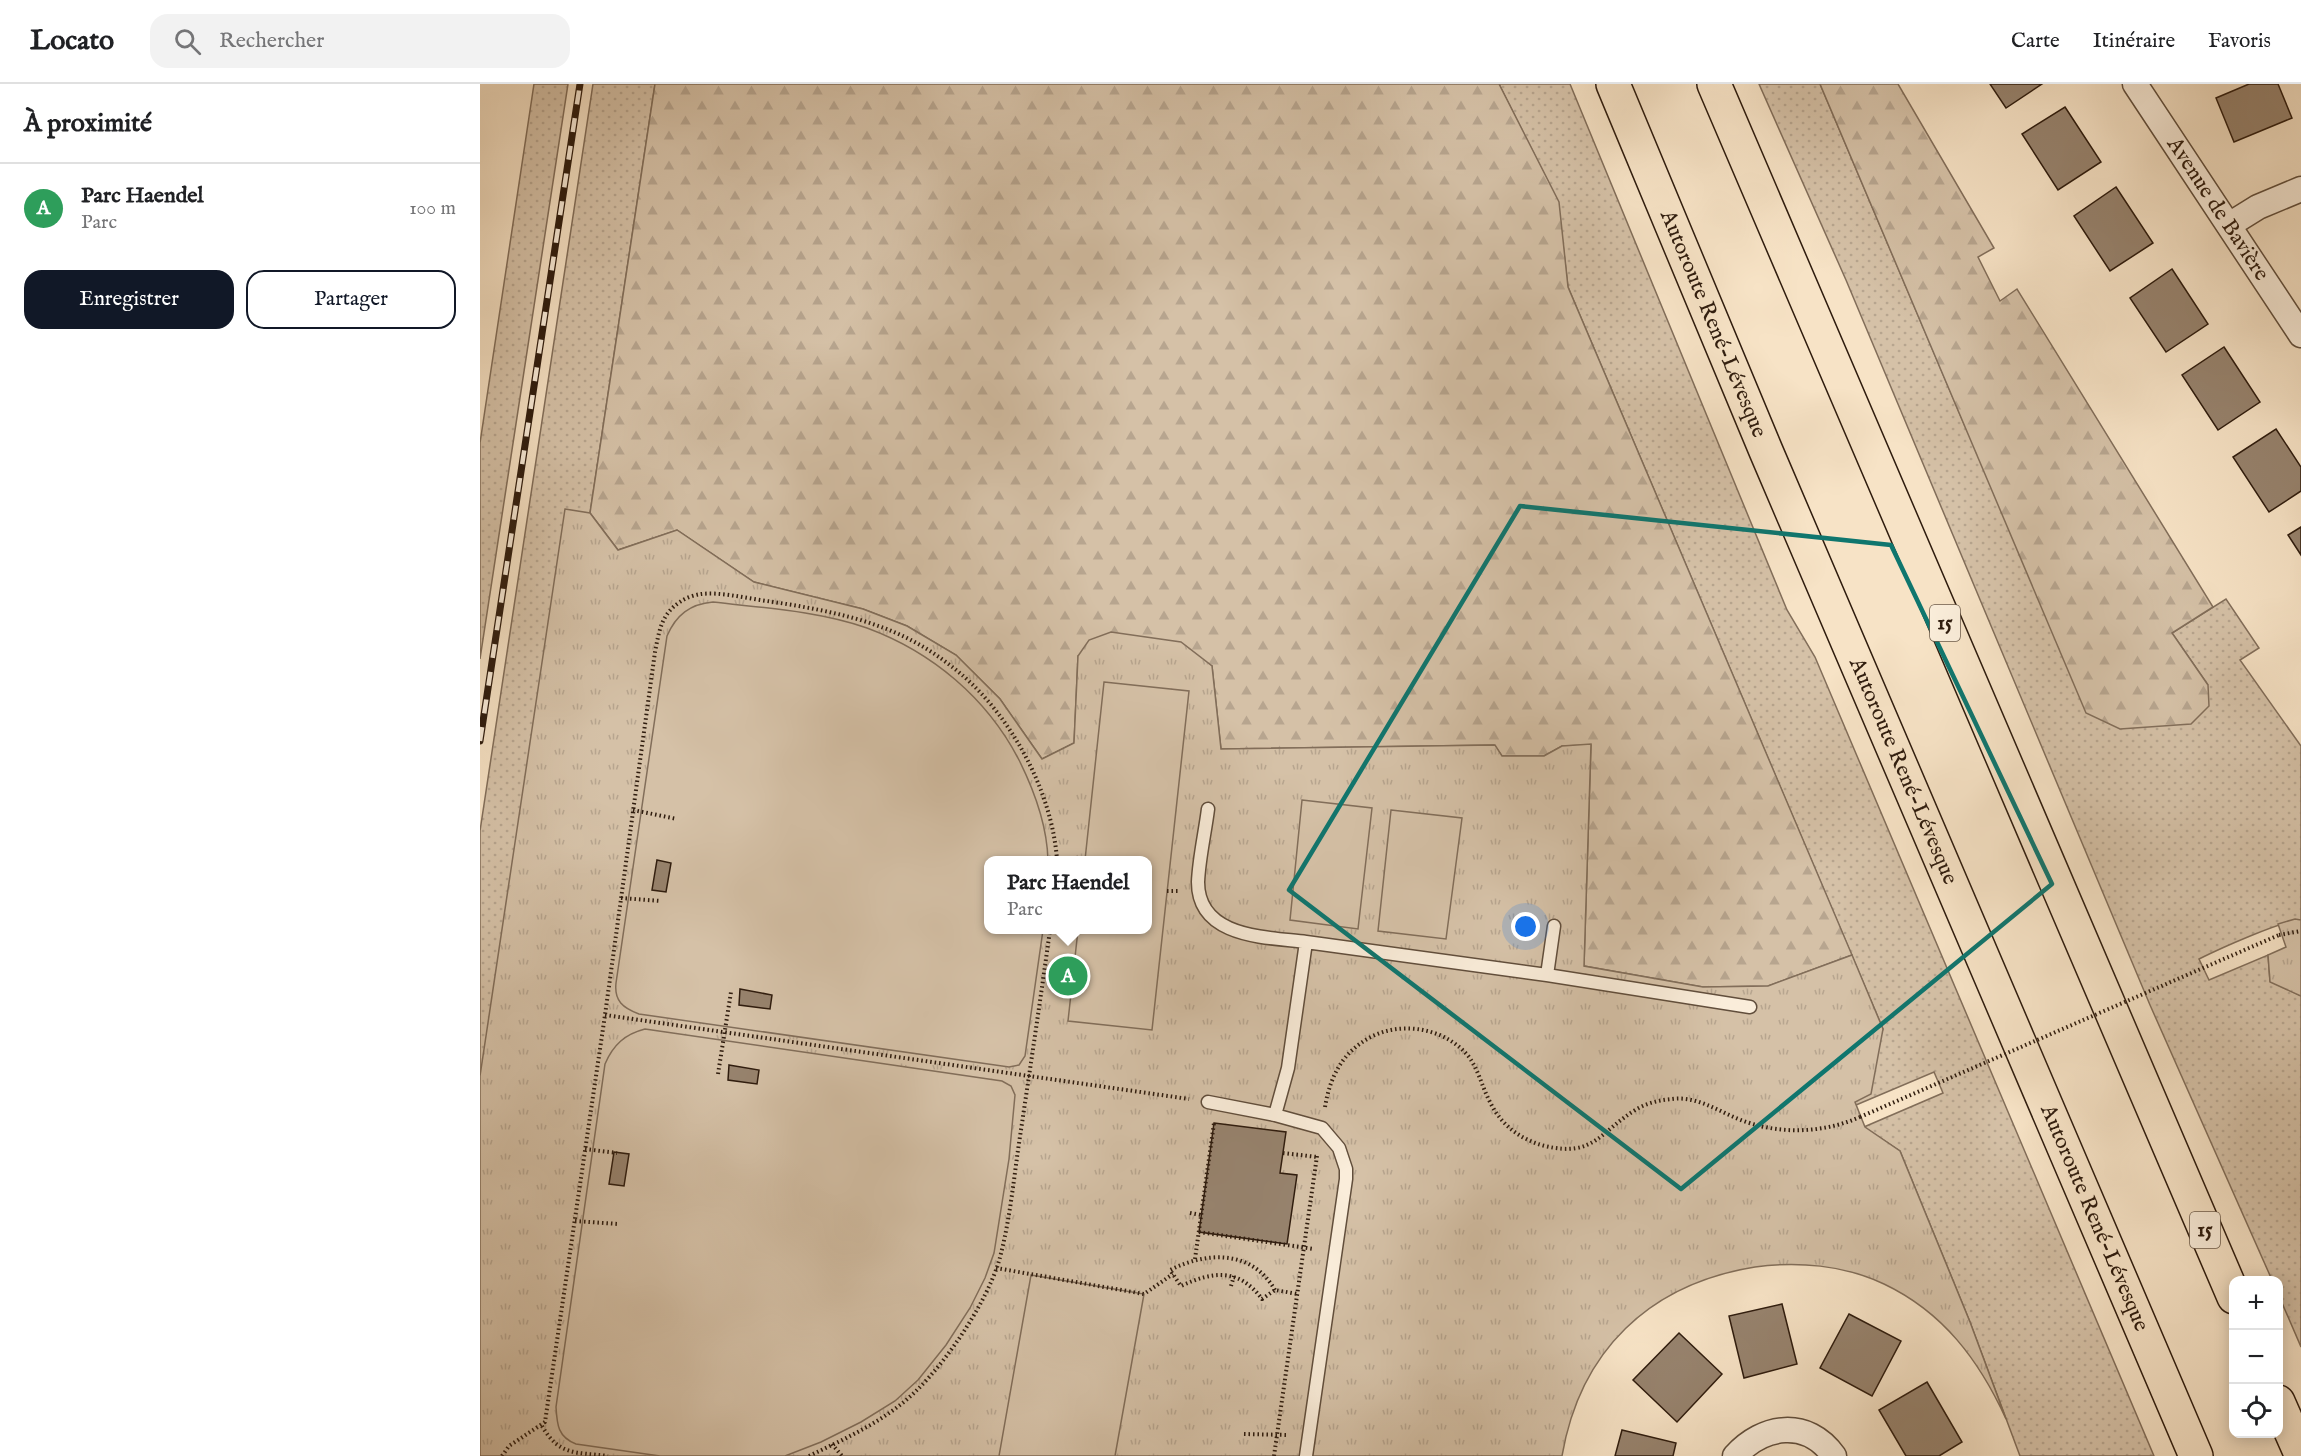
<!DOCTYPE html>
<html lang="fr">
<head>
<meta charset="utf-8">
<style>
  :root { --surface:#fff; --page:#f2f2f2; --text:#202124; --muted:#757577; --line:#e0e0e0; --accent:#111827 }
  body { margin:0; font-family:"IM FELL English",serif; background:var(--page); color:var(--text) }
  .controls { position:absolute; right:18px; bottom:18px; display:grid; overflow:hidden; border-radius:12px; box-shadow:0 3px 15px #0003 }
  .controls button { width:54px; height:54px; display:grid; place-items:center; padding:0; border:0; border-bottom:2px solid var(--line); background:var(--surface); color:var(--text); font:30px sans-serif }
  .you { position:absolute; left:1046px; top:843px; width:21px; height:21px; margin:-15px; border:4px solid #fff; border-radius:50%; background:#1a73e8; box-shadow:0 0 0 9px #1a73e833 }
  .badge { display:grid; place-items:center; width:39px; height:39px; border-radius:50%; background:var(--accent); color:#fff; font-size:20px; font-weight:700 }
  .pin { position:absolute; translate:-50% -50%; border:3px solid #fff; box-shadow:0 2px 6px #0006 }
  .popup { position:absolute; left:504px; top:772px; width:168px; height:78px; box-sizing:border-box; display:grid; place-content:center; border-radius:12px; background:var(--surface); filter:drop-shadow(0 2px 4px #0005); font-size:20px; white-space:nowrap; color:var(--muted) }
  .popup b { font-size:22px; color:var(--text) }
  .popup::after { content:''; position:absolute; left:50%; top:100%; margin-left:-12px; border:12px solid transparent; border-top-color:var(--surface) }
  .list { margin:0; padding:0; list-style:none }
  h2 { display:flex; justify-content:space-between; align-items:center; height:78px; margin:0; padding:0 24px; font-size:26px }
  h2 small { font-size:20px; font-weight:400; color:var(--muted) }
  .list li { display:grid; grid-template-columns:39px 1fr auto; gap:18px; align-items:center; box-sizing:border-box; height:90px; padding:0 24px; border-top:2px solid var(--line) }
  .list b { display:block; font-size:22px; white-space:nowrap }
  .list p { margin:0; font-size:20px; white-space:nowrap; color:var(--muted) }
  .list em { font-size:20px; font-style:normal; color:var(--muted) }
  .actions { display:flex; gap:12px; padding:18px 24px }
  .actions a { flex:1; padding:14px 0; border:2px solid var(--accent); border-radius:18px; text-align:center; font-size:21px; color:var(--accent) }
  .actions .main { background:var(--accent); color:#fff }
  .icon { flex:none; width:33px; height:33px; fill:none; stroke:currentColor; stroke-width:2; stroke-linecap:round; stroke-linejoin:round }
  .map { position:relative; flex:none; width:1821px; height:1372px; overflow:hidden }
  header { display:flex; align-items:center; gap:36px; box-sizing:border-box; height:84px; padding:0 30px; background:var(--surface); border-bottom:2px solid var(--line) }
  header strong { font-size:28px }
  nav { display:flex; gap:33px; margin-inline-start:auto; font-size:21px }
  .search { width:420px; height:54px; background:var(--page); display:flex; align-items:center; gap:15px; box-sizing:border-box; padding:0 21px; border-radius:18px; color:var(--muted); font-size:22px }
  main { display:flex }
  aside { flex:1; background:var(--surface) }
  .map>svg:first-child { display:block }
  .grass { fill:url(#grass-dots); stroke:#826e5a; stroke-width:1.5 }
  .forest { fill:url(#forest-firs); stroke:#826e5a; stroke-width:1.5 }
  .park { fill:url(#park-tufts); stroke:#826e5a; stroke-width:1.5; fill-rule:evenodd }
  .garden { fill:#d5c1a7; stroke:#826e5a; stroke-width:1.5 }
  .building { fill:#97836e; stroke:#2f1c0e; stroke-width:1.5 }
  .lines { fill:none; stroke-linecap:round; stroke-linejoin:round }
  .service-casing { stroke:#614e3c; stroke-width:15 }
  .minor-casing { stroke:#614e3c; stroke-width:27 }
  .motorway-casing { stroke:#2f1c0e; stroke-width:36 }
  .path { stroke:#2f1c0e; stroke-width:4; stroke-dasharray:1.5 3; stroke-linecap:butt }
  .service { stroke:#faedda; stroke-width:12 }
  .minor { stroke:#faedda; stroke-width:24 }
  .motorway { stroke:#f7e3c6; stroke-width:33 }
  .rail-casing { stroke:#2f1c0e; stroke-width:7 }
  .rail { stroke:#faedda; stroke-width:4.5; stroke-dasharray:14; stroke-linecap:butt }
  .path-bridge { stroke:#2f1c0e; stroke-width:4; stroke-dasharray:1.5 3; stroke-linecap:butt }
  .marked { fill:none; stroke:#0f766e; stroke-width:4.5; stroke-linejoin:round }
  .labels { text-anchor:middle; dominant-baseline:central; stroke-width:6; stroke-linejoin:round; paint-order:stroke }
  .shield { fill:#faedda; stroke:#6c5b4b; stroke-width:1.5 }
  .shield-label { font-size:21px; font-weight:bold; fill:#2f1c0e }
  .street-label { font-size:22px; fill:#2f1c0e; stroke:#faedda }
</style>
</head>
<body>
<header>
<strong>Locato</strong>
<div class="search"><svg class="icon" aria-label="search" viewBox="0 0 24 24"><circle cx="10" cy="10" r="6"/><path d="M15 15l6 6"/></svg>Rechercher</div>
<nav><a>Carte</a><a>Itinéraire</a><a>Favoris</a></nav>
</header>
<main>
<aside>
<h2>À proximité<small></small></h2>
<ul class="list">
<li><span class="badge" style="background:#2e9e5b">A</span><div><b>Parc Haendel</b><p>Parc</p></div><em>100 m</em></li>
</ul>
<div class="actions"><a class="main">Enregistrer</a><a>Partager</a></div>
</aside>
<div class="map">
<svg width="1821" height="1372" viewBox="0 0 1821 1372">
  <defs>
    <pattern id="grass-dots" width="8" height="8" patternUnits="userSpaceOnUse" patternTransform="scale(1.5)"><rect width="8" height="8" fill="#d5c1a7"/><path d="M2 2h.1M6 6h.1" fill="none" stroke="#b7a58f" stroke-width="1.8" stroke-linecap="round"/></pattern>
    <pattern id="forest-firs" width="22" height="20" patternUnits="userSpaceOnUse" patternTransform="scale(1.5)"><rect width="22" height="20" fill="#d5c1a7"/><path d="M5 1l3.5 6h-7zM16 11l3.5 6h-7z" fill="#b7a58f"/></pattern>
    <pattern id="park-tufts" width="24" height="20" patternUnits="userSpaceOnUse" patternTransform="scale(1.5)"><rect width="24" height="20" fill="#d5c1a7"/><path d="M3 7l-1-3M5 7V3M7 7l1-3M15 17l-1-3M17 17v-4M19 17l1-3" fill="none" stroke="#b7a58f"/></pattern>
  </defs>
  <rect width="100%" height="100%" fill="#f7e3c6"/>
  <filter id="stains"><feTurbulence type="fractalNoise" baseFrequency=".00333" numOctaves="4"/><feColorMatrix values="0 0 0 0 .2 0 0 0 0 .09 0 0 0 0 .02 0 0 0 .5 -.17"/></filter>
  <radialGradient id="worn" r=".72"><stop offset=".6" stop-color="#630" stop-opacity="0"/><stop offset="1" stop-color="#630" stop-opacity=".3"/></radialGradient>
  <path class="grass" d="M54,0H88L0,575V359Z
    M113,0H175L110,429L138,466L0,1330V747Z
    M1019,0H1090L1307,526L1335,573L1674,1372H1540L1490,1238L1420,1067L1384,1043L1463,1009L1454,988L1376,1021L1374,1018L1403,945L1088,203L1078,118Z
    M1279,0H1340L1485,342L1728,601L1692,549L1746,515L1779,564L1760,576L1821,662V836C1805,835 1737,866 1719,875L1729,896L1788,871L1790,897L1821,912V1263L1799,1212L1798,1196H1792L1670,921L1366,196Z"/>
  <path class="forest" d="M175,0H1019L1079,118L1088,203L1372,871L1288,902L1223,903L1104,882L1111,661L1082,662L1064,672H1022L1014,661L741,665L732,582L598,572L594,659L562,675L520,615L476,571L427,542L383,525L274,498L197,446L138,466L110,429Z
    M1340,0H1418L1514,164L1498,173L1520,217L1537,205L1733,523L1692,549L1728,601L1729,622L1711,640L1640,645L1606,629Z"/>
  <path class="park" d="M85,425L110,429L138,466L197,446L274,498L383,525L427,542L476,571L520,615L562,675L594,659L598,572L609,556L631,548L701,558L732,582L741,665L1015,661L1022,672H1064L1082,662L1111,660L1104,882L1223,903L1288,902L1372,871L1403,945L1391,1010L1375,1018L1385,1043L1420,1067L1490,1238L1526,1335C1499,1276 1463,1228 1404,1200C1364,1181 1317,1177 1275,1183C1169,1200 1100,1267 1082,1372H0V992ZM508,776H668V846H508Z
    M1815,835L1821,836V912L1790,898L1788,871L1806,863L1798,840Z"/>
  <path class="garden" d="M233,518C284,524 338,527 387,544C452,568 507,614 539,676C555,708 567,741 568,776H508V846H563L545,972L539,981L529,983L159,930C143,924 134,917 136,899L187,552C196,531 210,520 233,518Z
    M624,598L709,607L672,946L588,937L598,846H668V776H605Z
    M822,716L892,724L878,845L810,836Z
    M911,726L982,734L966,855L898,847Z
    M165,945L522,997L531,1002L535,1011L529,1075L514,1169L505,1194L490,1224L466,1261L438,1296L415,1317L381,1338L341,1358L305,1372H180L96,1360C78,1353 77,1341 76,1323L125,980C133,961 145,950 165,945Z
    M551,1191L664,1210L635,1372H519Z"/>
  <path class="building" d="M1510,0H1562L1526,24Z
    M1769,0H1798L1812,34L1754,58L1736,14Z
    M1585,23L1621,78L1578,106L1542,50Z
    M1636,103L1673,159L1630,187L1594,132Z
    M1692,185L1728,240L1686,268L1650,214Z
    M1744,263L1780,318L1738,346L1702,291Z
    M1796,345L1821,383V407L1789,428L1753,373Z
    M1821,443V471L1808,451Z
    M177,776L191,779L186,808L172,806Z
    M260,905L292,911L290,925L259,921Z
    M249,981L279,986L277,1000L248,996Z
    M734,1039L806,1048L800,1089L817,1091L807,1160L719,1148Z
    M134,1068L149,1070L144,1102L129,1100Z
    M1302,1220L1317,1280L1264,1294L1249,1232Z
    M1369,1230L1421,1257L1392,1312L1340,1284Z
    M1199,1249L1242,1290L1197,1338L1153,1296Z
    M1447,1298L1482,1358L1459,1372H1426L1399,1326Z
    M1142,1346L1196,1359L1193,1372H1135Z"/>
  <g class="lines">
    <defs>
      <path id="service" d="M728,725C725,749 719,774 718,798C718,854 786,853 826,858L808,984L795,1031
        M826,858L1067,891L1270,923
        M1067,891L1074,842
        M728,1018L795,1031L842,1044L859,1064L866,1085V1095L826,1372"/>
      <g id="minor">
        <path id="s1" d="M1655,0L1821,251"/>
        <path d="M1749,141L1778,123L1821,105"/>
        <path d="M1255,1372C1283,1341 1327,1334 1354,1372"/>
      </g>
      <g id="motorway">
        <path id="s2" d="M1133,0L1286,367L1716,1372"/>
        <path d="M1234,0L1754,1213"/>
        <path d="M1798,1318L1821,1370"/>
      </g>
    </defs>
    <use href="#service" class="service-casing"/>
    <use href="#minor" class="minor-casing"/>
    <use href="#motorway" class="motorway-casing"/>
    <path class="path" d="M153,726L197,735
      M687,807H698
      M141,814L181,817
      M1799,851L1821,847
      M125,931L709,1015
      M238,990L251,908
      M845,1023C850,993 862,969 889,954C921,936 966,944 989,973C999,987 1002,1003 1010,1018C1021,1041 1041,1056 1065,1062C1115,1074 1121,1046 1157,1025C1167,1019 1180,1016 1192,1015C1215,1012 1235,1025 1256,1034C1296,1051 1341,1050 1380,1033
      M105,1065L137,1069
      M803,1069L837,1073
      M710,1129L721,1131
      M95,1137L138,1140
      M719,1148L834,1165
      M715,1175L734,1039
      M516,1184L664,1210L693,1190
      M751,1202L754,1192
      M795,1206C772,1166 728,1167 690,1186L701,1202C733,1187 759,1184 782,1215L795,1206L818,1210
      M62,1342C79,1372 96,1368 128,1372
      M764,1350L808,1351
      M352,1360L362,1372
      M22,1372L29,1362L65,1338L125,931L175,568C179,548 181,530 200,518C205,514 214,511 221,510C240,508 260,513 280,516C321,522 365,529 404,544C428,553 451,566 471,582C528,625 572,705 577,776
      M329,1372C360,1357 392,1343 420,1321C458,1292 505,1223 519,1177C529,1141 533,1102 538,1066C549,992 560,919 570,846
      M794,1372L837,1072"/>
    <use href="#service" class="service"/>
    <use href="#minor" class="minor"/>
    <use href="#motorway" class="motorway"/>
    <defs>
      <path id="rail" d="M0,657L100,0"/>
    </defs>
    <use href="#rail" class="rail-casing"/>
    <use href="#rail" class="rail"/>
    <path class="path-bridge" d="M1380,1033L1799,851"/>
  </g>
  <path class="marked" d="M1040,422L1411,461L1572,800L1201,1105L809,806Z"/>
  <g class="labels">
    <g class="shield">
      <rect x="1450" y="521" width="30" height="36" rx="4.5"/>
      <rect x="1710" y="1128" width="30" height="36" rx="4.5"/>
    </g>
    <g class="shield-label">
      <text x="1465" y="539">15</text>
      <text x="1725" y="1146">15</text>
    </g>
    <g class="street-label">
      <text stroke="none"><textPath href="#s1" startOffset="150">Avenue de Bavière</textPath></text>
      <text stroke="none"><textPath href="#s2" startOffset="260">Autoroute René-Lévesque</textPath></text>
      <text stroke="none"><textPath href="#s2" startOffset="746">Autoroute René-Lévesque</textPath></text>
      <text stroke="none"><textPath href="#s2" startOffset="1232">Autoroute René-Lévesque</textPath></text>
    </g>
  </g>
  <rect width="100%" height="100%" filter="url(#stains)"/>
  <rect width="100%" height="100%" fill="url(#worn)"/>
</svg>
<div class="controls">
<button>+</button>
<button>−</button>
<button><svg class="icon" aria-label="locate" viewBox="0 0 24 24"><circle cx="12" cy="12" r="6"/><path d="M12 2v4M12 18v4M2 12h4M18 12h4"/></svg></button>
</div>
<div class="you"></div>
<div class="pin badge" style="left:588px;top:892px;background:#2e9e5b">A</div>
<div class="popup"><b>Parc Haendel</b>Parc</div>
</div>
</main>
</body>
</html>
